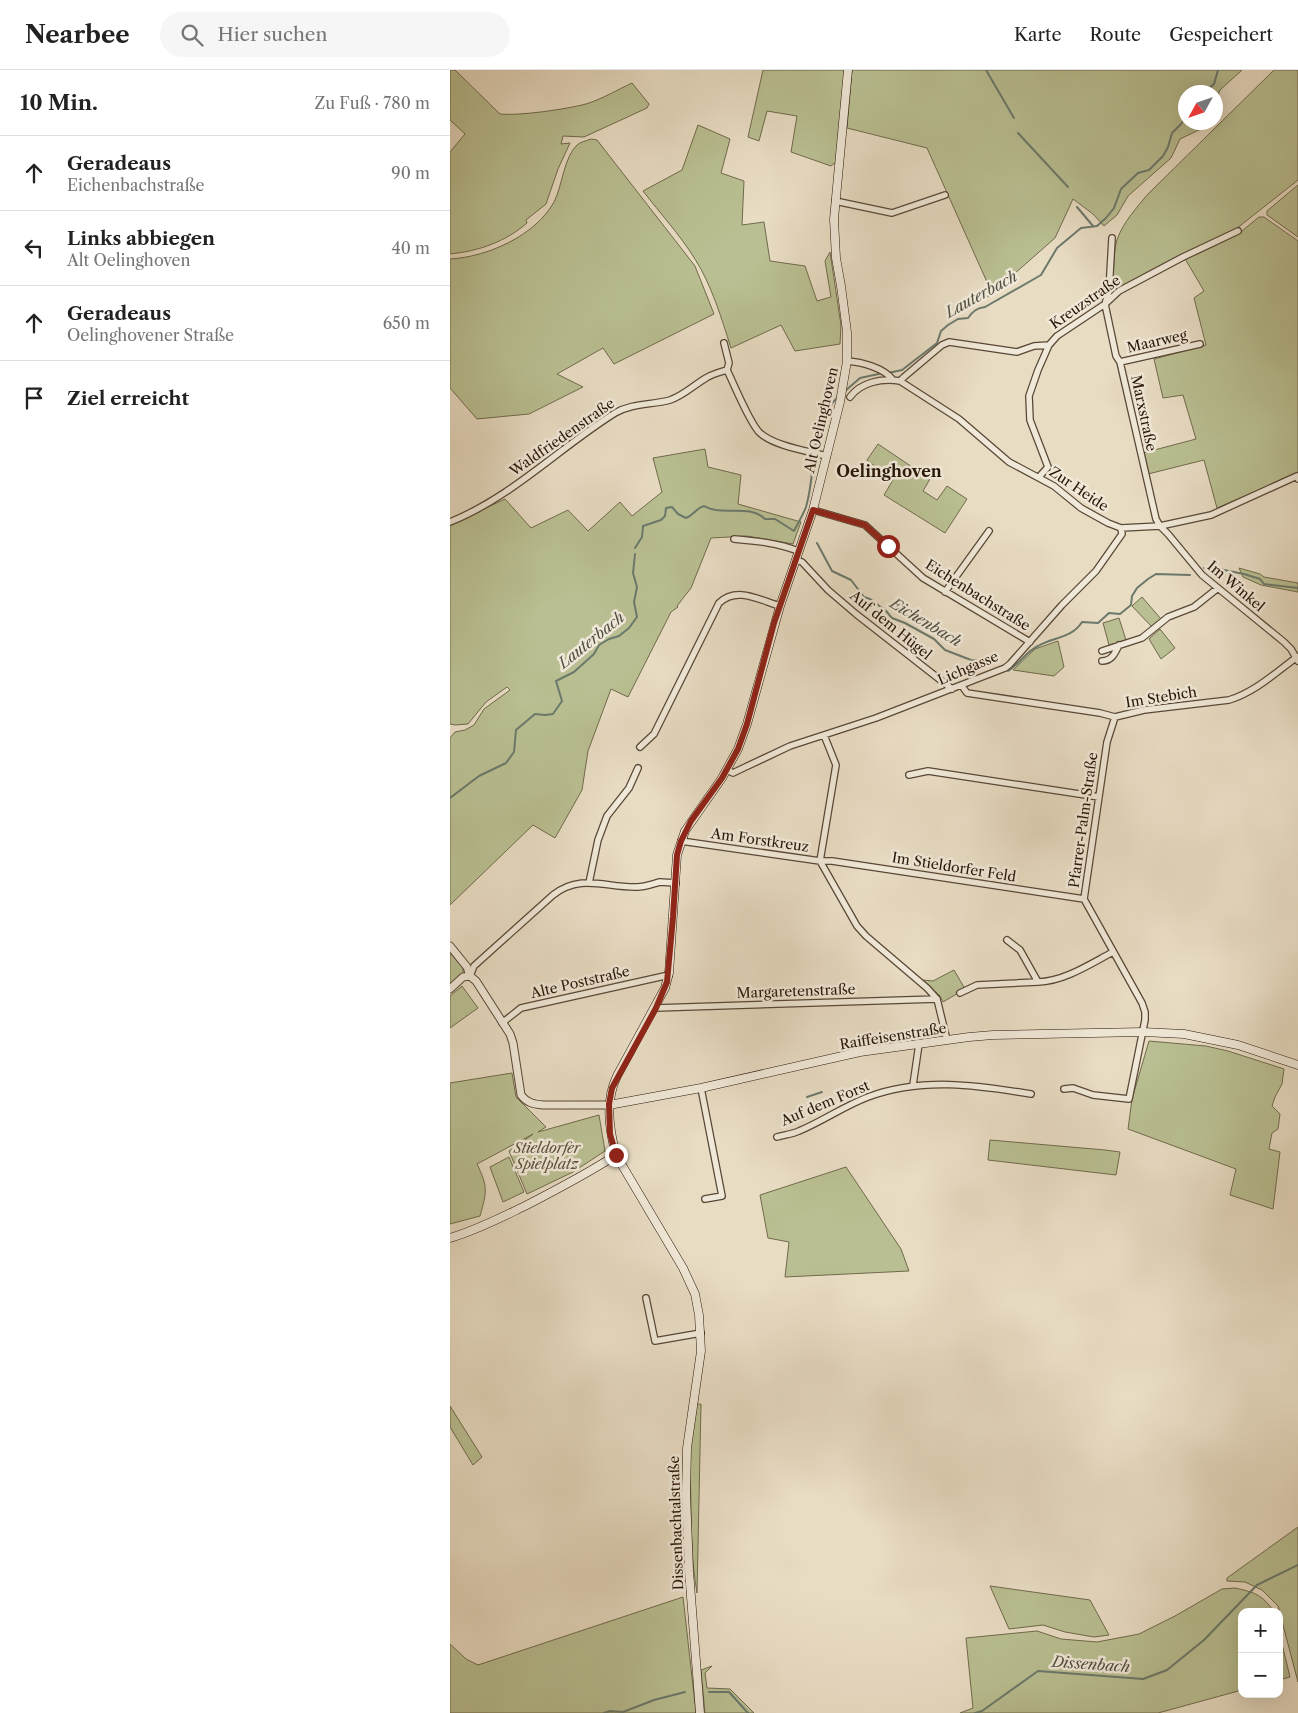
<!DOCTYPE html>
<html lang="de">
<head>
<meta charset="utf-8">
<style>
  :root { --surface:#fff; --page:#f6f6f6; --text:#222; --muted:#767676; --line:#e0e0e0 }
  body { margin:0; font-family:"Libre Caslon Text",serif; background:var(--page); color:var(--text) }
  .controls { position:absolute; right:15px; bottom:15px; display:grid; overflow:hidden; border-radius:10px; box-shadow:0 5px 20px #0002 }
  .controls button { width:45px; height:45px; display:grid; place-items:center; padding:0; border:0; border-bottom:1px solid var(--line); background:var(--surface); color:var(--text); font:25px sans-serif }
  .compass { position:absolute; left:728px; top:15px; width:45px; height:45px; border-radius:50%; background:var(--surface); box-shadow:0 5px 20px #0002; rotate:230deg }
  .stop { position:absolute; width:15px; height:15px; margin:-11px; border:4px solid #8f2418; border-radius:50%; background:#fff }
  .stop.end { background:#8f2418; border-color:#fff; box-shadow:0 1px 5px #0008 }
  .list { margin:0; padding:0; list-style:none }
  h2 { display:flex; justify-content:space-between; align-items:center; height:65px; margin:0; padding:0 20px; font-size:21px }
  h2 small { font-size:16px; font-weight:400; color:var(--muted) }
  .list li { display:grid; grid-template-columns:32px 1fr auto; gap:15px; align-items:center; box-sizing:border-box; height:75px; padding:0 20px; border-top:1px solid var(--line) }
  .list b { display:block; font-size:19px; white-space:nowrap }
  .list p { margin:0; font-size:16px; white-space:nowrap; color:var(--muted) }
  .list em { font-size:16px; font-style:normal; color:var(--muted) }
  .icon { flex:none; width:28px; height:28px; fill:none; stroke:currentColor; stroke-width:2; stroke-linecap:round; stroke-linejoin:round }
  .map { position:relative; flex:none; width:848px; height:1643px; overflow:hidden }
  header { display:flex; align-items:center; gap:30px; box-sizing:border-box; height:70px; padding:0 25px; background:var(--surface); border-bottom:1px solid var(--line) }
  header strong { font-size:24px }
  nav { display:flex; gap:28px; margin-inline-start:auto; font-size:18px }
  .search { width:350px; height:45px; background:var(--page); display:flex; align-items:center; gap:12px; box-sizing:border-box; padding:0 18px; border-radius:28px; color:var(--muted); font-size:19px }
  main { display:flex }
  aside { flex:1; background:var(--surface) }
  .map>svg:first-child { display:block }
  .green { fill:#b9bf92; stroke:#706a4c }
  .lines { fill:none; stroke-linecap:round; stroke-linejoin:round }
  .stream { stroke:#6b796c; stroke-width:2 }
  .minor-casing { stroke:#584736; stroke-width:8 }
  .tertiary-casing { stroke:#584736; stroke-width:9 }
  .secondary-casing { stroke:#281507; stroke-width:9 }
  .minor { stroke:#f0e8d8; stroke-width:5.5 }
  .tertiary { stroke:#f0e8d8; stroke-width:7 }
  .secondary { stroke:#f0e8d8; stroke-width:8 }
  .route { stroke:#8f2418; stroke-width:6 }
  .labels { text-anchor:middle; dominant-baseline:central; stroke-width:5; stroke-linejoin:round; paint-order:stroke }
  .street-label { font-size:14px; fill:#281507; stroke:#f0e8d8 }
  .park-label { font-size:14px; font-style:italic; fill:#5b5038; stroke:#f0e8d8 }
  .water-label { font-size:15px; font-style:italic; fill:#4f4f42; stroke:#f0e8d8 }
  .quarter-label { font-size:16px; font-weight:bold; fill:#281507; stroke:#f0e8d8 }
</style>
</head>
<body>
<header>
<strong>Nearbee</strong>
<div class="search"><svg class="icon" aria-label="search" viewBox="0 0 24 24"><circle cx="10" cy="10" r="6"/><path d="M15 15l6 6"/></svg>Hier suchen</div>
<nav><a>Karte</a><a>Route</a><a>Gespeichert</a></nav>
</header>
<main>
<aside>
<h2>10 Min.<small>Zu Fuß · 780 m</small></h2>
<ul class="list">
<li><svg class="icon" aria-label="ahead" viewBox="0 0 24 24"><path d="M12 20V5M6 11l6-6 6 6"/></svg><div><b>Geradeaus</b><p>Eichenbachstraße</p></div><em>90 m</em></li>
<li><svg class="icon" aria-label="left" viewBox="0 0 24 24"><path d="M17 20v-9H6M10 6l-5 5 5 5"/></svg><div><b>Links abbiegen</b><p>Alt Oelinghoven</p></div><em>40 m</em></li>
<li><svg class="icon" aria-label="ahead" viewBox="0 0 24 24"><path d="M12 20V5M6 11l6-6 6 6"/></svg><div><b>Geradeaus</b><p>Oelinghovener Straße</p></div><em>650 m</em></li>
<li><svg class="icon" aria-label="arrive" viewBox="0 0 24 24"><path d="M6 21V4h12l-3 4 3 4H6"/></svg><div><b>Ziel erreicht</b></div></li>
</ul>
</aside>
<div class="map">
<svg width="848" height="1643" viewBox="0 0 848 1643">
  <rect width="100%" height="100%" fill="#e8dcc3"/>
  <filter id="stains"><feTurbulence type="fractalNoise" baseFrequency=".004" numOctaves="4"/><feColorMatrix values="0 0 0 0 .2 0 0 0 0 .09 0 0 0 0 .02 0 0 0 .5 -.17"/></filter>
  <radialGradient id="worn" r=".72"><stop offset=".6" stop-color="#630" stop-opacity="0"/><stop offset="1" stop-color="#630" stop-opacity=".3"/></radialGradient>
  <path class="green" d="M0,0H5L50,44C70,46 117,39 136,34C152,29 167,20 182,13L199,34L197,38L134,67L113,66L111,74L120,73L108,99L96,134L76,150L77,153C55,172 29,181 0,184V82L15,64L0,50Z
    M313,0H395L386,92L381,96L341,82L347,46L317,41L309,71L298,67Z
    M402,0H792L770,20L766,30V22H736V52L754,53L751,59L730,69L721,88L678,126L667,145L654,156L643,144L623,129L605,168L538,227L537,212L477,78L397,58Z
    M824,0H848V110L786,159L668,219L665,218L663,213C664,199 663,183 667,170C672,154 687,137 698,124Z
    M248,55L280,69L271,103L294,111L292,155L314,152L320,191L355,196L367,231L381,227L375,191L380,182L391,255L390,274L345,281L331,255L281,278C271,247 262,216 245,189C230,165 210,143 193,121L232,100Z
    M141,69L147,70L245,196L264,244L164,294L153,278L107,304L133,317L79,344L27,349L0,318V189C37,187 85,166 104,132C112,117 114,87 127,75C130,72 136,71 141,69Z
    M848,115V167L817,145V141Z
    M809,147H814L848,171V403L767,438L754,390L698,404L693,383L746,369L733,325L713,328L704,289L756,275L744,228L754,221L734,187L792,161Z
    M428,374L480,409L473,421L487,430L497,416L517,429L495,463L434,425L443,410L417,390Z
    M255,379L258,397L291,405L288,434L351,452L343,474L297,466L261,468L241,518L227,536L228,537L221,542L178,627L161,619L138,681L132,720L105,768L83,755L0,835V668L5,662L15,660L24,655L34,639L60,620L57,617L36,632L18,654L5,655L0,654V455L55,429L81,458L118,440L138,461L170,432L182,446L212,422L203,388Z
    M789,498L810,504L814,507L848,513V522L811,515L793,507Z
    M692,527L711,549L702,557L682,536Z
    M669,548L676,570L659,575L653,553Z
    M710,559L725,578L711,589L699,569Z
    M608,571L614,597L604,606L563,600L585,579Z
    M0,881L13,896V903L0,915Z
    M504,900L515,919L493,932L490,926L473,910L483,911Z
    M12,916L28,938L0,958V926Z
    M699,971L756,976L778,981L834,999L832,1014L825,1027L822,1036L830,1044L828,1059L822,1063L819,1079L830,1082L823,1139L780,1125L786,1099L678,1059L682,1029Z
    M62,1003L66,1027L96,1057L88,1062L149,1045L155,1081L123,1102L77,1124L59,1081L83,1064L27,1094C38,1117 37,1121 30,1146L0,1154V1013Z
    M540,1070L655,1080L670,1082L666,1105L538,1090Z
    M59,1087L74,1122L53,1132L40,1097Z
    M396,1097L451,1179L459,1201L335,1207L339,1172L318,1168L310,1125Z
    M246,1334H251L247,1523C242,1493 241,1464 241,1434C240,1401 238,1367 246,1334Z
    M0,1336L32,1387L23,1395L0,1357Z
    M848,1457V1612L828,1536L812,1520L795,1512L777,1511V1508Z
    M540,1516L640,1530L659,1565L644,1567L615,1562L593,1555L559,1559Z
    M785,1518C804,1522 813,1525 824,1542H792V1620L708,1643H510L523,1638L516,1568L587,1561L611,1569L647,1572L689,1564L725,1546L772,1519Z
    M233,1527L246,1643H0V1574L16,1589L28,1595Z
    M829,1562L840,1607L829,1610Z
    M262,1596L255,1603L257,1618L280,1619L304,1643H255L251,1600Z"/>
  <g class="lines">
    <path class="stream" d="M536,0L564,48
      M755,22L764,14L768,0
      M568,63L618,117
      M627,137L643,156
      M438,303L452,300L487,273L491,261L498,255L508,249L518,248C523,241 527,238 535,237L591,205L607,178L631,158L647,156L656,148L664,138L671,119L688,103L699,100L713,86L718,77L722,63L731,54L736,47
      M395,321L410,308L433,303
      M367,473L382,501L401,510L414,527L420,529L436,541L442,548L455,553L484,569L495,580L521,590L544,593
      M185,478L192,467L193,456L211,450L215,446L216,438L222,437L228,444L236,448C244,445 246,438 254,436C273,447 298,433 315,449H325L344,461C348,453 353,445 356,437C367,401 358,354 388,327
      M754,498H764L794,504L810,509L814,514L848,518
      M558,601C569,594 577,581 588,576C604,567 622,568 632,552L648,553L659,543L670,544L681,535L682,526L687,518L698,509L706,504L740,505
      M0,728L29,706L56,693L64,682L66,660L85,644L95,645L103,644L112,631L106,611L124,602L144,584L149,575L159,569L169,566L179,558L187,547L184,532L187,517L183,503L185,484
      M357,1027L372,1022
      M259,1622H279L298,1643
      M154,1643L160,1641L173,1642L204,1630L235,1622
      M525,1643L532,1641L588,1601L693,1609L717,1600L754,1570L807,1515L848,1495"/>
    <defs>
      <path id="minor" d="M385,131L442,143L495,125
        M662,168L659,221L655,234L666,286L670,292L706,449L710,456L718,464L752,505L834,572L841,579L848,591
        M274,273L279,293L277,300
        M397,291C412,292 434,298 443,310
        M670,292L750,274
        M450,311L454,307L492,275L499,272L567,282L584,276L599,275
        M400,327C411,312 432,308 450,311L509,349L559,392L604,416L631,438L658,453L671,458L710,456L761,445L847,406L848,409
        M589,407L598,397L580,350L579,326L588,300L599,275L607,266L655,234L669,221L733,187L788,161
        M363,440L415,455L473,508L580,572
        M0,452C62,427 109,378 165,343C182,333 202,335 220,330C233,326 244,315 256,308C262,304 270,302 277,300C284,314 300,354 310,363C324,376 358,381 377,386
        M284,469C306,471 328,473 348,481
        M346,490L352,492L378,520L406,544L502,619
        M495,522L539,461
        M652,581L692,568L718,547L744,537L768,518
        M652,591C662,591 665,583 669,575
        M512,616L517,623L650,643L665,647L694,640L779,630C805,622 825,603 847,587
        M190,677L204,664L269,533C287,516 309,530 330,536
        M277,700L283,703L287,701L340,676L426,648L555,598L560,594L612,535L646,501L672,464L671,458
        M459,705L478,701L649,727
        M231,771L370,791H382L634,829
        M370,791L407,856L416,866L477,918L487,929L497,970
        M370,791L386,695L374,665
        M139,813L148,770L157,746L179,718L188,698
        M557,870L570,880L588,912C615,911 640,894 663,882
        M20,906L24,896L103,825C131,803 156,818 187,817C195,817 202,814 210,812C215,812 221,813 226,813
        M510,923L527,915L588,912
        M205,938L487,929
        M52,953L71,938L219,905
        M463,1015L469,974
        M251,1018L272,1126L255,1129
        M614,1019L623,1018L643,1025L679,1029L695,950V942L692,933L634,829L657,672L665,647
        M327,1067C334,1065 343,1064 349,1061C373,1051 394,1036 418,1027C472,1007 526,1015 581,1024
        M196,1228L205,1271L251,1263"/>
      <path id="tertiary" d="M0,876L17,897L20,906
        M20,906L26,911L60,964L63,973L71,1025C77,1033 83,1034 93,1035H159
        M0,919L13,907L20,906"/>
      <path id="secondary" d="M159,1035L251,1018L410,982L519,967L543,965L693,962L734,964L788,975L848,995
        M0,1168C27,1160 50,1148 75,1136C106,1120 137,1104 166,1085
        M250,1643L239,1501L236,1424L237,1378L251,1281L249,1245L245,1224L233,1198L166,1085C159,1058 155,1031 167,1006L215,918L219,903L227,785L235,761L272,708L288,679L297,654L330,536L363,440L390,332L397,291V262L391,216L386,188L384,149L398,0"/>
    </defs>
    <use href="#minor" class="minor-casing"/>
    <use href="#tertiary" class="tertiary-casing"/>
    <use href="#secondary" class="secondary-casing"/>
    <use href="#minor" class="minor"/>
    <use href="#tertiary" class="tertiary"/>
    <use href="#secondary" class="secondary"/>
  </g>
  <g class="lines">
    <path class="route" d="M166,1085L160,1064L159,1034L162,1018L206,938L217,912L223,847L227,785L231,771L241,751L272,708L288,679L297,654L324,553L363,440L415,455L438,476"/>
  </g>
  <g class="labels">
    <g class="street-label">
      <text transform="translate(635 232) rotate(-35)">Kreuzstraße</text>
      <text transform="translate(707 271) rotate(-13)">Maarweg</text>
      <text transform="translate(694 343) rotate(78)">Marxstraße</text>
      <text transform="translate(371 350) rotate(-77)">Alt Oelinghoven</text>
      <text transform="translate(112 367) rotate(-35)">Waldfriedenstraße</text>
      <text transform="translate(629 419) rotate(34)">Zur Heide</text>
      <text transform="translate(786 516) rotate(40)">Im Winkel</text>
      <text transform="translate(528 525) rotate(32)">Eichenbachstraße</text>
      <text transform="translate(441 555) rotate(39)">Auf dem Hügel</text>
      <text transform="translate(518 598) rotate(-23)">Lichgasse</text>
      <text transform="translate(711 627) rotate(-9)">Im Stebich</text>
      <text transform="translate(633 750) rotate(-82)">Pfarrer-Palm-Straße</text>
      <text transform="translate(310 770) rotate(8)">Am Forstkreuz</text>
      <text transform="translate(504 797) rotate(9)">Im Stieldorfer Feld</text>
      <text transform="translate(130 912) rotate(-13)">Alte Poststraße</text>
      <text transform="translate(346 921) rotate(-2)">Margaretenstraße</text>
      <text transform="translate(443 966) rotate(-9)">Raiffeisenstraße</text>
      <text transform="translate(375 1033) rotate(-23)">Auf dem Forst</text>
      <text transform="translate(226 1453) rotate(-92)">Dissenbachtalstraße</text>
    </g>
    <g class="park-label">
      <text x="97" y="1078">Stieldorfer<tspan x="97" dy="16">Spielplatz</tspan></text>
    </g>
    <g class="water-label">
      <text transform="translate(531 224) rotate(-29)">Lauterbach</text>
      <text transform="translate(476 552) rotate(31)">Eichenbach</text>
      <text transform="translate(141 570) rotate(-39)">Lauterbach</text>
      <text transform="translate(641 1594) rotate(4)">Dissenbach</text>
    </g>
    <g class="quarter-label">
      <text x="439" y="401">Oelinghoven</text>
    </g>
  </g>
  <rect width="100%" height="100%" filter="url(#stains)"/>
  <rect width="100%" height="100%" fill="url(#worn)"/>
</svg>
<div class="controls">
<button>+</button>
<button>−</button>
</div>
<svg class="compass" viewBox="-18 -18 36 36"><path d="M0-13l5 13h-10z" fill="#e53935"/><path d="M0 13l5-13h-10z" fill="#767676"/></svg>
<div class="stop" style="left:438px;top:476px"></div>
<div class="stop end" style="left:166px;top:1085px"></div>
</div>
</main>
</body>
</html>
